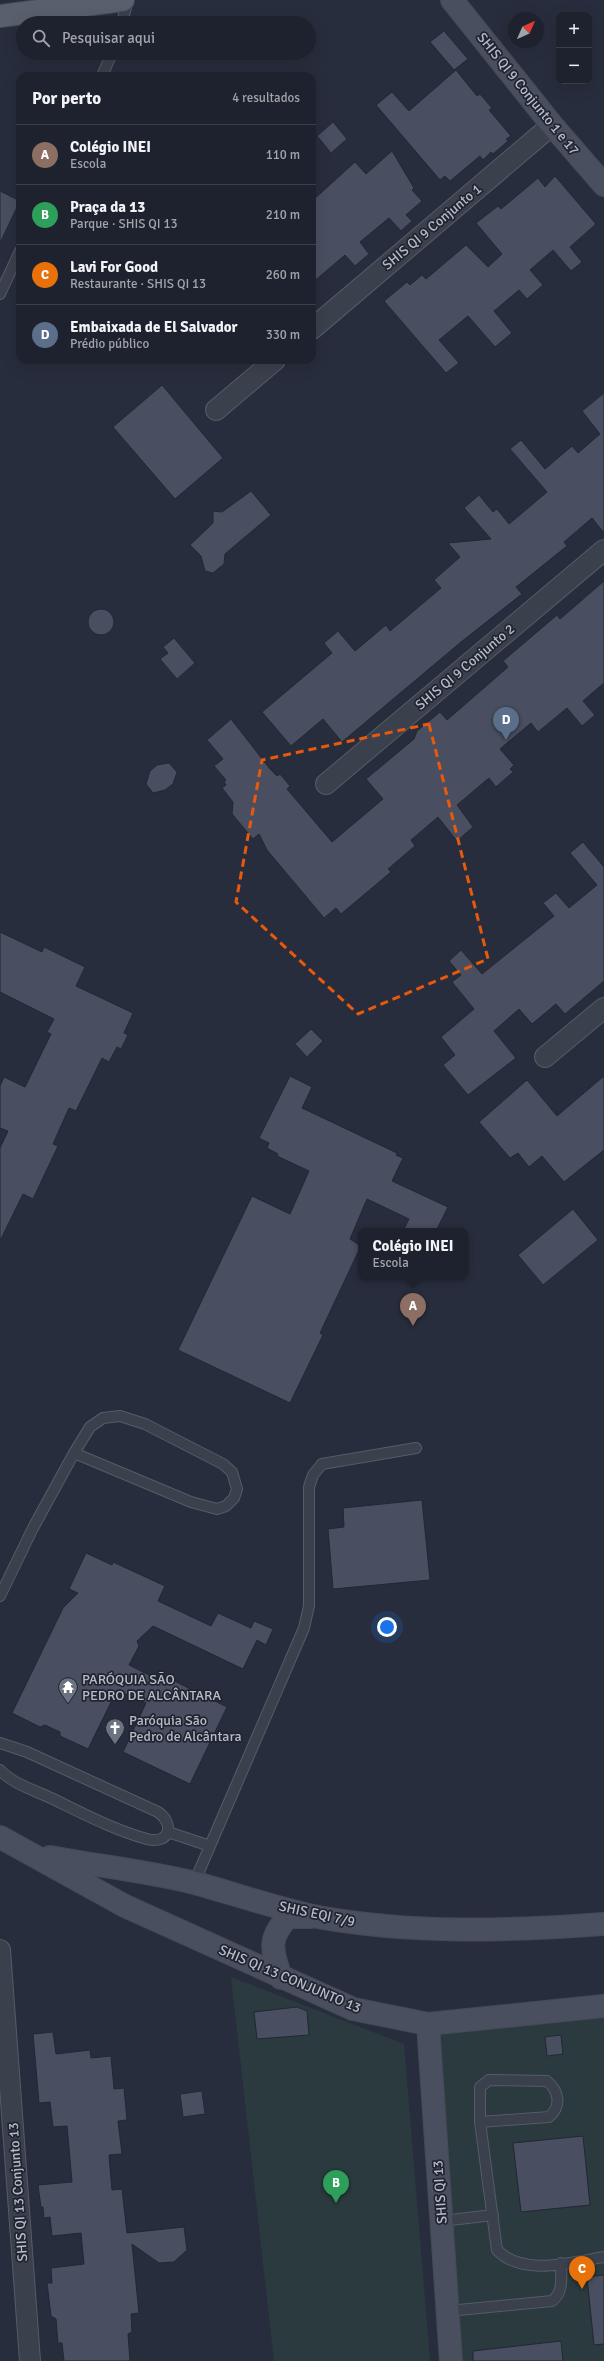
<!DOCTYPE html>
<html lang="pt">
<head>
<meta charset="utf-8">
<style>
  :root { --surface:#1e222e; --page:#2b2f3a; --text:#f1f3f6; --muted:#a1a4aa; --line:#3c3f4a; --accent:#0b8043 }
  body { margin:0; font-family:Signika,sans-serif; background:var(--page); color:var(--text) }
  .controls { position:absolute; right:12px; top:12px; display:grid; overflow:hidden; border-radius:8px; box-shadow:0 4px 16px #0002 }
  .controls button { width:36px; height:36px; display:grid; place-items:center; padding:0; border:0; border-bottom:1px solid var(--line); background:var(--surface); color:var(--text); font:20px sans-serif }
  .compass { position:absolute; left:508px; top:12px; width:36px; height:36px; border-radius:50%; background:var(--surface); box-shadow:0 4px 16px #0002; rotate:45deg }
  .you { position:absolute; left:387px; top:1627px; width:14px; height:14px; margin:-10px; border:3px solid #fff; border-radius:50%; background:#1a73e8; box-shadow:0 0 0 6px #1a73e833 }
  .badge { display:grid; place-items:center; width:26px; height:26px; border-radius:50%; background:var(--accent); color:#fff; font-size:13px; font-weight:700 }
  .pin { position:absolute; translate:-50% -33px; filter:drop-shadow(0 1px 2px #0008) }
  .pin::after { content:''; position:absolute; top:21px; width:14px; height:12px; background:inherit; clip-path:polygon(0 0,100% 0,50% 100%) }
  .popup { position:absolute; left:358px; top:1228px; width:110px; height:52px; box-sizing:border-box; display:grid; place-content:center; border-radius:8px; background:var(--surface); filter:drop-shadow(0 1px 3px #0005); font-size:13px; white-space:nowrap; color:var(--muted) }
  .popup b { font-size:15px; color:var(--text) }
  .popup::after { content:''; position:absolute; left:50%; top:100%; margin-left:-8px; border:8px solid transparent; border-top-color:var(--surface) }
  .list { margin:0; padding:0; list-style:none }
  h2 { display:flex; justify-content:space-between; align-items:center; height:52px; margin:0; padding:0 16px; font-size:17px }
  h2 small { font-size:13px; font-weight:400; color:var(--muted) }
  .list li { display:grid; grid-template-columns:26px 1fr auto; gap:12px; align-items:center; box-sizing:border-box; height:60px; padding:0 16px; border-top:1px solid var(--line) }
  .list b { display:block; font-size:15px; white-space:nowrap }
  .list p { margin:0; font-size:13px; white-space:nowrap; color:var(--muted) }
  .list em { font-size:13px; font-style:normal; color:var(--muted) }
  .icon { flex:none; width:22px; height:22px; fill:none; stroke:currentColor; stroke-width:2; stroke-linecap:round; stroke-linejoin:round }
  .map { position:relative; flex:none; width:604px; height:2361px; overflow:hidden }
  .search { position:absolute; background:var(--surface); box-shadow:0 4px 16px #0002; left:16px; top:16px; width:300px; height:44px; display:flex; align-items:center; gap:10px; box-sizing:border-box; padding:0 14px; border-radius:22px; color:var(--muted); font-size:15px }
  .panel { position:absolute; background:var(--surface); box-shadow:0 4px 16px #0002; left:16px; top:72px; width:300px; height:292px; border-radius:12px }
  .map>svg:first-child { display:block }
  .green { fill:#2a3a3f }
  .building { fill:#494f60; stroke:#222734 }
  .lines { fill:none; stroke-linecap:round; stroke-linejoin:round }
  .lane-casing { stroke:#565b68; stroke-width:12 }
  .street-casing { stroke:#565b68; stroke-width:22 }
  .secondary-casing { stroke:#444956; stroke-width:24 }
  .primary-casing { stroke:#444956; stroke-width:24 }
  .lane { stroke:#3b404d; stroke-width:10 }
  .street { stroke:#3b404d; stroke-width:20 }
  .secondary { stroke:#4a4f60; stroke-width:22 }
  .primary { stroke:#5a5f6d; stroke-width:22 }
  .marked { fill:none; stroke:#e8590c; stroke-width:3; stroke-dasharray:8 5; stroke-linejoin:round }
  .labels { text-anchor:middle; dominant-baseline:central; stroke-width:3.5; stroke-linejoin:round; paint-order:stroke }
  .street-label { font-size:14px; fill:#b7bbc8; stroke:#202532 }
  .poi-label { font-size:14px; fill:#b7bbc8; stroke:#202532; text-anchor:start }
</style>
</head>
<body>
<div class="map">
<svg width="604" height="2361" viewBox="0 0 604 2361">
  <rect width="100%" height="100%" fill="#282d3d"/>
  <path class="green" d="M231,1977L404,2044L430,2361H274Z
    M604,2016V2361H462L436,2035Z"/>
  <path class="building" d="M444,31L468,59L454,70L430,42Z
    M456,70L477,96L480,94L492,108L489,110L511,136L506,139L508,141L493,154L491,152L483,160L480,156L450,181L445,176L440,180L376,105L392,92L409,111Z
    M333,122L347,139L331,153L317,136Z
    M392,151L414,188L412,190L422,201L406,215L412,221L401,231L389,218L360,242L369,254L355,266L345,255L312,283V201L355,162L366,174Z
    M555,176L596,224L570,247L582,262L571,271L553,250L530,270L543,285L527,299L519,290L494,311L512,333L495,347L468,316L439,340L459,363L446,373L384,301L407,282L410,285L422,275L426,279L466,245L488,267L502,254L476,223L498,206L501,209L538,178L545,187Z
    M0,191L20,201L0,243Z
    M162,385L223,458L175,499L113,427Z
    M604,393V533L592,518L564,542L567,546L516,587L522,594L461,642L342,742L323,719L291,746L262,712L332,653L324,643L338,631L355,651L386,625L390,631L441,588L434,580L460,557L448,543L491,539L464,508L479,495L493,512L497,509L509,524L547,492L510,449L521,440L545,469L572,446L578,453L600,434L582,411Z
    M251,491L271,515L225,554L224,564L213,573L205,571L201,556L190,545L213,523V511L222,512Z
    M604,581V683L583,701L595,715L582,726L567,708L538,732L531,723L500,749L514,765L510,769L513,772L496,787L489,778L457,805L473,827L457,841L438,817L411,840L415,846L388,869L391,872L341,914L336,908L324,918L267,850L259,834L253,839L232,814L233,802L222,788L226,785L224,782L226,780L214,766L223,759L207,740L231,719L270,769L277,776L280,774L290,786L287,789L332,842L383,799L366,779L414,739L417,731L440,712L447,720L508,667L503,661L557,615L560,619Z
    M88 622a13 13 0 1 1 26 0a13 13 0 1 1-26 0Z
    M174,638L195,663L177,679L160,659L168,653L163,647Z
    M169,763L177,772L173,784L165,790L153,793L146,784L150,771L157,765Z
    M583,842L604,867V981L565,1014L556,1004L532,1024L519,1009L494,1031L516,1058L468,1095L443,1065L455,1055L441,1037L474,1009L452,982L461,975L449,961L461,950L482,974L554,916L543,903L556,893L569,908L597,885L570,853Z
    M0,932L42,952L44,947L85,967L76,986L133,1013L124,1033L128,1035L121,1049L117,1047L109,1062L102,1058L76,1111L69,1108L53,1144L58,1146L33,1199L23,1194L0,1241V1148L8,1131L0,1128V1086L4,1077L25,1087L51,1034L47,1032L54,1019L0,992Z
    M311,1029L323,1041L307,1057L295,1044Z
    M290,1076L312,1087L302,1108L397,1153L396,1155L403,1158L392,1181L448,1207L436,1231H403L409,1219L367,1199L350,1239L361,1246L320,1333L323,1335L290,1403L178,1350L252,1196L290,1214L309,1171L277,1156L278,1154L267,1148L269,1143L259,1138Z
    M604,1076V1150L564,1182L542,1156L529,1167L518,1153L510,1158L479,1122L527,1080L557,1116Z
    M573,1209L598,1240L543,1285L518,1255Z
    M422,1500L430,1580L333,1589L328,1529L344,1527L343,1508Z
    M86,1553L112,1565L113,1562L165,1586L158,1601L211,1626L218,1613L251,1628L254,1621L273,1629L266,1645L257,1640L243,1669L153,1626L137,1641L139,1646L129,1665L157,1679L160,1674L227,1707L190,1784L123,1752L146,1703L117,1690L88,1749L60,1736V1732L45,1725L40,1727L12,1713L63,1608L78,1593L69,1589Z
    M297,2007L307,2011L309,2035L257,2039L254,2012Z
    M53,2032L56,2054L90,2050L91,2058L111,2056L114,2089L124,2088L127,2120L118,2121L122,2154L109,2155L112,2190L122,2189L127,2233L184,2227L187,2250L174,2262L159,2263L132,2244L139,2313L131,2314L132,2332L128,2334L130,2361H64L62,2343H58L56,2319L51,2316L47,2283H52L51,2268L84,2264L81,2233L52,2236L50,2217L44,2218L43,2207H41L38,2185L72,2182L67,2126L53,2127L50,2102L39,2103L33,2034Z
    M561,2035L563,2054L547,2056L545,2037Z
    M202,2091L205,2114L183,2117L180,2094Z
    M583,2136L590,2205L521,2212L513,2143Z
    M604,2275V2344L594,2345L587,2277Z
    M561,2341L563,2361H473V2351Z"/>
  <g class="lines">
    <defs>
      <path id="lane" d="M122,23L128,0
        M102,76L112,53
        M0,294L20,251
        M0,1596L33,1528L74,1453L90,1427L103,1418L120,1416L145,1424L223,1464L232,1472L237,1489L234,1498L226,1506L217,1509L191,1502L74,1453
        M0,1743L27,1752L158,1812C175,1824 170,1845 147,1839C114,1830 82,1813 51,1798C34,1790 13,1784 0,1770
        M168,1832L210,1846
        M194,1883L304,1628L309,1606V1487L313,1475L322,1464L416,1448
        M480,2122L549,2117C562,2106 559,2091 547,2081L489,2080L480,2087V2122L497,2250C523,2277 572,2262 604,2257
        M442,2221L493,2215
        M448,2311L552,2301C564,2292 561,2277 561,2263"/>
      <path id="street" d="M312,329L552,125
        M216,410L275,360
        M326,784L604,550
        M545,1057L604,1008
        M0,1950L30,2361"/>
      <path id="secondary" d="M452,0L552,125L604,185
        M0,1837L125,1906L353,2009L428,2024L604,2006
        M50,1857C98,1866 148,1871 195,1883C236,1894 277,1909 318,1917C412,1934 509,1931 604,1924
        M281,1978C272,1951 267,1939 288,1917H310
        M428,2024L451,2361"/>
      <path id="primary" d="M0,16L123,0"/>
    </defs>
    <use href="#lane" class="lane-casing"/>
    <use href="#street" class="street-casing"/>
    <use href="#secondary" class="secondary-casing"/>
    <use href="#primary" class="primary-casing"/>
    <use href="#lane" class="lane"/>
    <use href="#street" class="street"/>
    <use href="#secondary" class="secondary"/>
    <use href="#primary" class="primary"/>
  </g>
  <path class="marked" d="M429,724L488,959L358,1014L236,902L262,760Z"/>
  <defs>
    <symbol id="temple-pin" viewBox="-11 -11 22 30"><path d="M0 17L-7.5 6A9.5 9.5 0 1 1 7.5 6Z" fill="#6b7280" stroke="#202532"/><path d="M0-6L5-2H3V0L6.5 2.5H4V6H1.5V3h-3V6H-4V2.5H-6.5L-3 0V-2H-5Z" fill="#fff"/></symbol>
    <symbol id="church-pin" viewBox="-11 -11 22 30"><path d="M0 17L-7.5 6A9.5 9.5 0 1 1 7.5 6Z" fill="#6b7280" stroke="#202532"/><path d="M-1.2-6h2.4v3.5h3.3v2.4h-3.3V6h-2.4V-.1h-3.3v-2.4h3.3Z" fill="#fff"/></symbol>
  </defs>
  <g fill-rule="evenodd">
    <use href="#temple-pin" x="57" y="1676" width="22" height="30"/>
    <use href="#church-pin" x="104" y="1717" width="22" height="30"/>
  </g>
  <g class="labels">
    <g class="street-label">
      <text transform="translate(528 94) rotate(51)">SHIS QI 9 Conjunto 1 e 17</text>
      <text transform="translate(432 227) rotate(-40)">SHIS QI 9 Conjunto 1</text>
      <text transform="translate(465 667) rotate(-40)">SHIS QI 9 Conjunto 2</text>
      <text transform="translate(317 1914) rotate(12)">SHIS EQI 7/9</text>
      <text transform="translate(290 1979) rotate(23)">SHIS QI 13 CONJUNTO 13</text>
      <text transform="translate(18 2192) rotate(-94)">SHIS QI 13 Conjunto 13</text>
      <text transform="translate(440 2192) rotate(-94)">SHIS QI 13</text>
    </g>
    <g class="poi-label">
      <text x="82" y="1679">PARÓQUIA SÃO<tspan x="82" dy="16">PEDRO DE ALCÂNTARA</tspan></text>
      <text x="129" y="1720">Paróquia São<tspan x="129" dy="16">Pedro de Alcântara</tspan></text>
    </g>
  </g>
</svg>
<div class="controls">
<button>+</button>
<button>−</button>
</div>
<svg class="compass" viewBox="-18 -18 36 36"><path d="M0-13l5 13h-10z" fill="#e53935"/><path d="M0 13l5-13h-10z" fill="#a1a4aa"/></svg>
<div class="you"></div>
<div class="pin badge" style="left:413px;top:1326px;background:#8d6e63">A</div>
<div class="popup"><b>Colégio INEI</b>Escola</div>
<div class="pin badge" style="left:336px;top:2203px;background:#2e9e5b">B</div>
<div class="pin badge" style="left:582px;top:2289px;background:#e8710a">C</div>
<div class="pin badge" style="left:506px;top:740px;background:#5c6f8a">D</div>
<div class="search"><svg class="icon" aria-label="search" viewBox="0 0 24 24"><circle cx="10" cy="10" r="6"/><path d="M15 15l6 6"/></svg>Pesquisar aqui</div>
<section class="panel">
<h2>Por perto<small>4 resultados</small></h2>
<ul class="list">
<li><span class="badge" style="background:#8d6e63">A</span><div><b>Colégio INEI</b><p>Escola</p></div><em>110 m</em></li>
<li><span class="badge" style="background:#2e9e5b">B</span><div><b>Praça da 13</b><p>Parque · SHIS QI 13</p></div><em>210 m</em></li>
<li><span class="badge" style="background:#e8710a">C</span><div><b>Lavi For Good</b><p>Restaurante · SHIS QI 13</p></div><em>260 m</em></li>
<li><span class="badge" style="background:#5c6f8a">D</span><div><b>Embaixada de El Salvador</b><p>Prédio público</p></div><em>330 m</em></li>
</ul>
</section>
</div>
</body>
</html>
